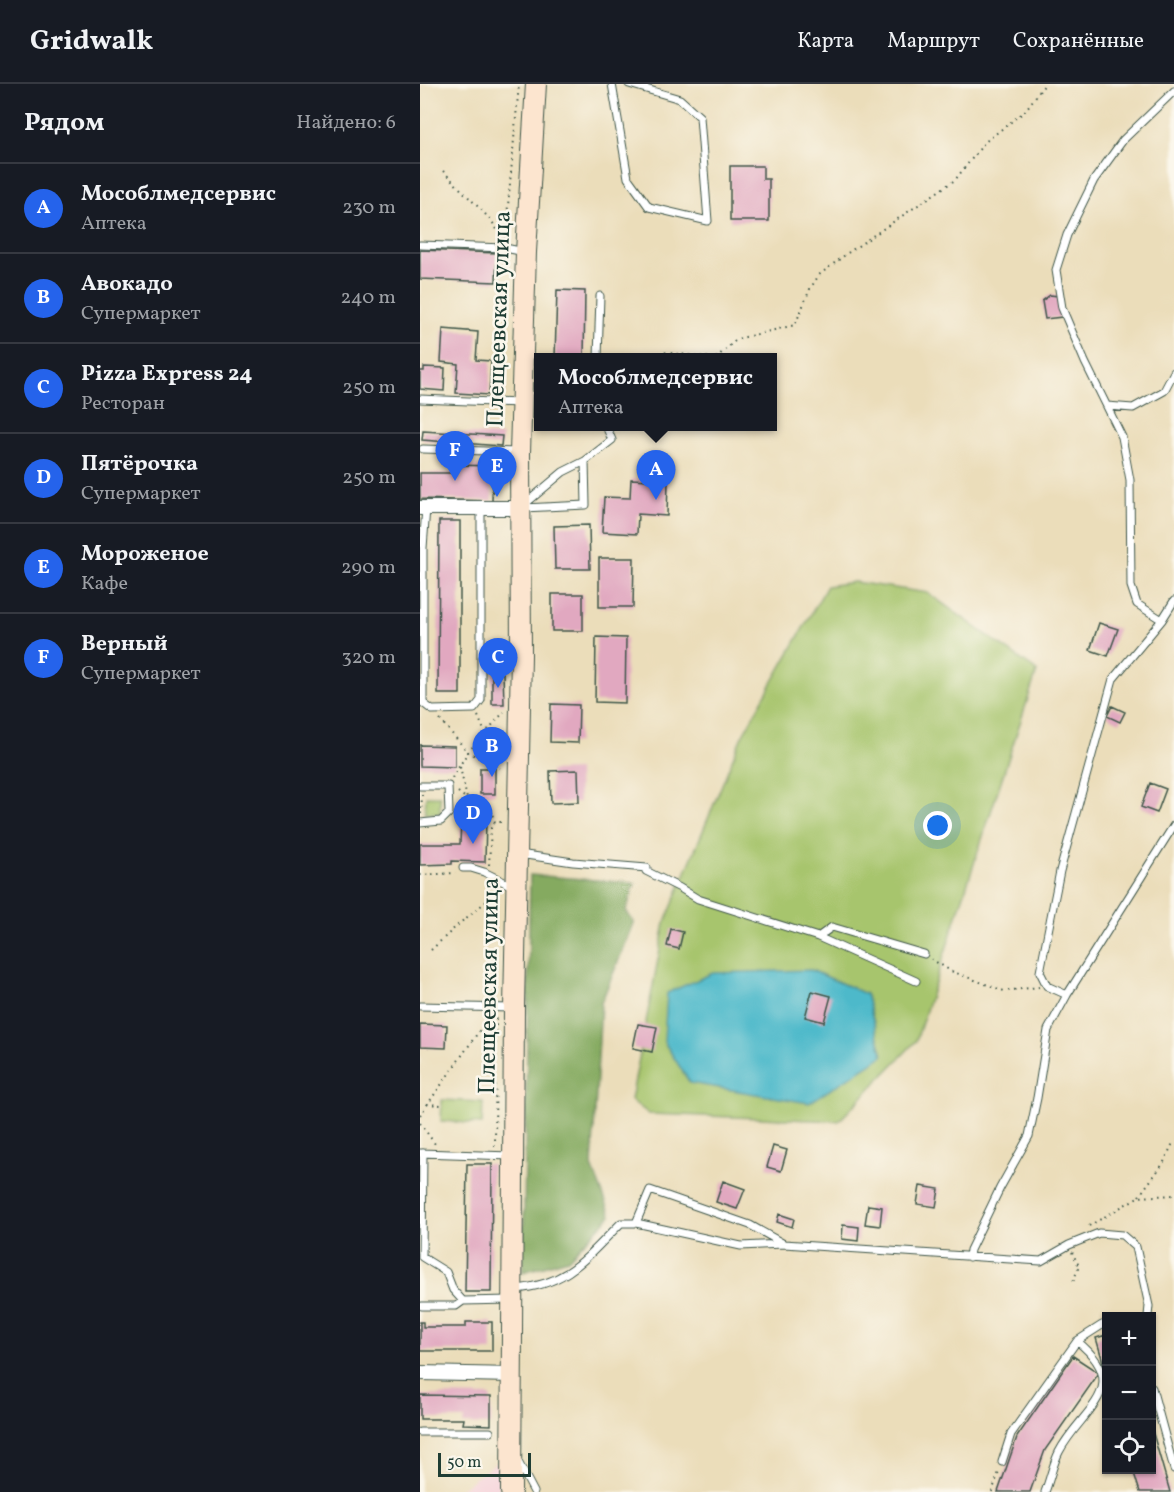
<!DOCTYPE html>
<html lang="ru">
<head>
<meta charset="utf-8">
<style>
  :root { --surface:#171b24; --page:#20242c; --text:#f1f3f6; --muted:#9ea1a6; --line:#363941; --accent:#2563eb }
  body { margin:0; font-family:Vollkorn,serif; background:var(--page); color:var(--text) }
  .controls { position:absolute; right:18px; bottom:18px; display:grid; overflow:hidden; border-radius:0px; box-shadow:0 2px 4px #0004 }
  .controls button { width:54px; height:54px; display:grid; place-items:center; padding:0; border:0; border-bottom:2px solid var(--line); background:var(--surface); color:var(--text); font:30px sans-serif }
  .scale { position:absolute; left:18px; bottom:15px; width:93px; box-sizing:border-box; padding-left:6px; border:3px solid #1f3d34; border-top:0; font-size:16px; line-height:21px; white-space:nowrap; color:#1f3d34; -webkit-text-stroke:4px #fbf7ec; paint-order:stroke }
  .you { position:absolute; left:518px; top:742px; width:21px; height:21px; margin:-15px; border:4px solid #fff; border-radius:50%; background:#1a73e8; box-shadow:0 0 0 9px #1a73e833 }
  .badge { display:grid; place-items:center; width:39px; height:39px; border-radius:50%; background:var(--accent); color:#fff; font-size:20px; font-weight:700 }
  .pin { position:absolute; translate:-50% -50px; filter:drop-shadow(0 2px 3px #0008) }
  .pin::after { content:''; position:absolute; top:32px; width:21px; height:18px; background:inherit; clip-path:polygon(0 0,100% 0,50% 100%) }
  .popup { position:absolute; left:114px; top:269px; width:243px; height:78px; box-sizing:border-box; display:grid; place-content:center; border-radius:0px; background:var(--surface); filter:drop-shadow(0 2px 4px #0005); font-size:20px; white-space:nowrap; color:var(--muted) }
  .popup b { font-size:22px; color:var(--text) }
  .popup::after { content:''; position:absolute; left:50%; top:100%; margin-left:-12px; border:12px solid transparent; border-top-color:var(--surface) }
  .list { margin:0; padding:0; list-style:none }
  h2 { display:flex; justify-content:space-between; align-items:center; height:78px; margin:0; padding:0 24px; font-size:26px }
  h2 small { font-size:20px; font-weight:400; color:var(--muted) }
  .list li { display:grid; grid-template-columns:39px 1fr auto; gap:18px; align-items:center; box-sizing:border-box; height:90px; padding:0 24px; border-top:2px solid var(--line) }
  .list b { display:block; font-size:22px; white-space:nowrap }
  .list p { margin:0; font-size:20px; white-space:nowrap; color:var(--muted) }
  .list em { font-size:20px; font-style:normal; color:var(--muted) }
  .icon { flex:none; width:33px; height:33px; fill:none; stroke:currentColor; stroke-width:2; stroke-linecap:round; stroke-linejoin:round }
  .map { position:relative; flex:none; width:754px; height:1408px; overflow:hidden }
  header { display:flex; align-items:center; gap:36px; box-sizing:border-box; height:84px; padding:0 30px; background:var(--surface); border-bottom:2px solid var(--line) }
  header strong { font-size:28px }
  nav { display:flex; gap:33px; margin-inline-start:auto; font-size:21px }
  main { display:flex }
  aside { flex:1; background:var(--surface) }
  .map>svg:first-child { display:block }
  .built { fill:#f5cfd9 }
  .green { fill:#a7c56d; stroke:#638150; stroke-width:1.5; fill-rule:evenodd }
  .forest { fill:#85aa60; stroke:#52744a; stroke-width:1.5 }
  .water { fill:#4db9ca; stroke:#367b7f; stroke-width:1.5 }
  .building { fill:#e1a8c0 }
  .lines { fill:none; stroke-linecap:round; stroke-linejoin:round }
  .lane-casing { stroke:#3e5548; stroke-width:9 }
  .street-casing { stroke:#3e5548; stroke-width:16 }
  .secondary-casing { stroke:#3e5548; stroke-width:22 }
  .path { stroke:#3e5548; stroke-width:2; stroke-dasharray:1.5 4.5; stroke-linecap:butt }
  .lane { stroke:#fff; stroke-width:7 }
  .street { stroke:#fff; stroke-width:14 }
  .secondary { stroke:#fce5cf; stroke-width:20 }
  .labels { text-anchor:middle; dominant-baseline:central; stroke-width:5; stroke-linejoin:round; paint-order:stroke }
  .street-label { font-size:24px; fill:#1f3d34; stroke:#fbf7ec }
</style>
</head>
<body>
<header>
<strong>Gridwalk</strong>
<nav><a>Карта</a><a>Маршрут</a><a>Сохранённые</a></nav>
</header>
<main>
<aside>
<h2>Рядом<small>Найдено: 6</small></h2>
<ul class="list">
<li><span class="badge">A</span><div><b>Мособлмедсервис</b><p>Аптека</p></div><em>230 m</em></li>
<li><span class="badge">B</span><div><b>Авокадо</b><p>Супермаркет</p></div><em>240 m</em></li>
<li><span class="badge">C</span><div><b>Pizza Express 24</b><p>Ресторан</p></div><em>250 m</em></li>
<li><span class="badge">D</span><div><b>Пятёрочка</b><p>Супермаркет</p></div><em>250 m</em></li>
<li><span class="badge">E</span><div><b>Мороженое</b><p>Кафе</p></div><em>290 m</em></li>
<li><span class="badge">F</span><div><b>Верный</b><p>Супермаркет</p></div><em>320 m</em></li>
</ul>
</aside>
<div class="map">
<svg width="754" height="1408" viewBox="0 0 754 1408">
  <rect width="100%" height="100%" fill="#fbf7ec"/>
  <filter id="ink" filterUnits="userSpaceOnUse"><feTurbulence type="fractalNoise" baseFrequency=".0167" numOctaves="2"/><feDisplacementMap in="SourceGraphic" scale="12" xChannelSelector="R" yChannelSelector="G"/><feConvolveMatrix kernelMatrix="1 2 1 2 8 2 1 2 1" color-interpolation-filters="sRGB"/></filter>
  <filter id="wash" filterUnits="userSpaceOnUse"><feTurbulence type="fractalNoise" baseFrequency=".008" numOctaves="4" result="noise"/><feDisplacementMap in="SourceGraphic" scale="24" xChannelSelector="R" yChannelSelector="G"/><feGaussianBlur stdDeviation="1.35" result="paint"/><feColorMatrix in="noise" values="0 0 0 0 0 0 0 0 0 0 0 0 0 0 0 0 0 1.4 0 .05"/><feComposite in="paint" operator="in"/></filter>
  <g filter="url(#wash)">
    <rect width="100%" height="100%" fill="#ebddba"/>
    <path class="built" d="M79,1377V1408H36Z"/>
    <path class="green" d="M434,498L508,509L617,587L496,957L419,1037L229,1030L211,1016L245,839L322,652L407,502ZM391,886L446,910L463,972Z
      M6,712H20V729H5Z
      M22,1016L63,1018L62,1040L21,1037Z"/>
    <path class="forest" d="M110,791L215,799L206,827L214,839L181,919L172,1082L191,1131L148,1175L103,1188Z"/>
    <path class="water" d="M391,886L446,910L463,972L389,1019L270,999L244,958L247,909L293,889Z"/>
    <g id="blocks">
      <path class="building" d="M310,82H343V95H349V137H310Z
        M0,166L77,169L76,198L0,195Z
        M137,206L165,207L164,274H135Z
        M630,211L638,212L642,233L625,235L622,217Z
        M23,245L58,248L56,276L71,277L69,311L36,309L38,280L21,278Z
        M4,283L25,284L24,307L0,305V287H4Z
        M3,347L82,352L81,362L2,356Z
        M35,381L73,382L72,417L0,415V389H35Z
        M211,395L248,397L247,432L218,430L217,450L182,448L184,413L210,414Z
        M19,437H40V610H18Z
        M169,441L170,485H135L134,442Z
        M179,474H214L213,523H179Z
        M132,510H163V547H132Z
        M679,539L698,545L688,572L670,566Z
        M176,553L206,554L205,619L175,618Z
        M72,589H83L84,620H72Z
        M131,620L159,621L158,659L130,658Z
        M692,622L705,628L700,638L687,632Z
        M0,661L35,662V683L0,682Z
        M60,684H75V710H60Z
        M158,686L159,718L131,719L130,687Z
        M730,699L746,705L737,729L721,723Z
        M41,735H66L65,778L32,777V780L0,781V760H40Z
        M251,845L263,848L259,865L247,862Z
        M392,907L411,912L404,938L385,933Z
        M0,940L27,941L26,964L0,963Z
        M218,940L237,943L232,968L213,964Z
        M353,1062L367,1066L361,1087L347,1083Z
        M47,1080H72L71,1208H45Z
        M303,1097L325,1105L317,1125L296,1118Z
        M500,1102L519,1105L516,1123L497,1120Z
        M448,1121L462,1123L460,1142L445,1140Z
        M359,1130L374,1135L372,1143L357,1138Z
        M423,1141L439,1143L438,1157L422,1155Z
        M0,1238H3V1243H46V1238H72V1267H0Z
        M686,1251V1288L676,1254Z
        M653,1272L679,1289L625,1366L610,1408H578L597,1353Z
        M0,1311L71,1312V1341L43,1340L44,1335H0Z
        M732,1346L750,1408H720L713,1386H732Z"/>
    </g>
  </g>
  <g filter="url(#ink)">
    <use href="#blocks" fill-opacity="0" stroke="#3e5548" stroke-width="1.5"/>
    <g class="lines">
      <defs>
        <path id="lane" d="M192,0L208,94L229,123L288,137L280,33L260,15L209,0
          M0,161L85,164L105,168
          M178,274L180,212
          M0,315L100,319
          M687,322L713,324L744,307L754,288
          M3,365L98,368
          M105,420L143,388L165,377L192,356L186,342
          M6,424L3,464V619L12,626L54,625L61,616V424
          M103,424L166,421L165,377
          M742,536L717,520L711,502L710,396L702,353L665,278L642,224L636,186L647,151L674,96L703,56L754,7
          M0,702H28L29,729L21,737L0,739
          M99,770L153,778L227,784
          M43,784H51L64,788L88,800L94,799
          M226,787L260,804L278,815L398,853L496,897
          M398,853L412,843L504,870
          M647,911L627,902L620,888L640,787L693,595L742,536L754,517
          M0,922L92,924
          M0,1069L91,1072
          M3,1069L2,1173L26,1188L33,1206L43,1217
          M216,1139L230,1106L330,1141L364,1160
          M549,1173L550,1166L580,1104L609,1052L617,1014L628,946L647,911L754,741
          M95,1205C147,1201 166,1174 201,1139H216L321,1162L364,1160L621,1177L649,1161L679,1149L702,1151L716,1163L729,1222L728,1232
          M2,1222H36L43,1217L90,1216
          M732,1304L754,1385
          M0,1348H70
          M96,1374L114,1408
          M582,1378L591,1350L657,1257L682,1241L686,1240
          M625,1408C630,1395 633,1380 639,1368C661,1325 715,1304 657,1257"/>
        <path id="street" d="M0,424H100
          M0,1289L93,1291"/>
        <path id="secondary" d="M91,1408L94,924L101,571L100,369L106,168L116,0"/>
      </defs>
      <use href="#lane" class="lane-casing"/>
      <use href="#street" class="street-casing"/>
      <use href="#secondary" class="secondary-casing"/>
      <path class="path" d="M23,87L71,136L83,155
        M85,155L99,0
        M235,274L242,268L293,274
        M296,274L317,255L375,241L390,205L399,191L429,168L535,96L565,58L604,28L625,0
        M58,632L79,682
        M20,636L48,668L80,684
        M40,683L47,715
        M32,694L48,668L84,628
        M38,708L66,730
        M37,729L72,730L75,738H84
        M1,730L2,711
        M69,781L71,744L75,738
        M0,791L36,789
        M11,866L40,839L79,807
        M511,875L531,887L584,907L619,903
        M7,1020L22,1021
        M0,1031L69,933
        M0,1039L15,1060
        M75,1062L76,932
        M719,1112L743,1080L754,1057
        M669,1142L718,1113L754,1111
        M652,1168L659,1182L653,1198
        M572,1408L579,1388"/>
      <use href="#lane" class="lane"/>
      <use href="#street" class="street"/>
      <use href="#secondary" class="secondary"/>
    </g>
  </g>
  <g class="labels">
    <g class="street-label">
      <text transform="translate(80 235) rotate(-88)">Плещеевская улица</text>
      <text transform="translate(70 902) rotate(-89)">Плещеевская улица</text>
    </g>
  </g>
</svg>
<div class="controls">
<button>+</button>
<button>−</button>
<button><svg class="icon" aria-label="locate" viewBox="0 0 24 24"><circle cx="12" cy="12" r="6"/><path d="M12 2v4M12 18v4M2 12h4M18 12h4"/></svg></button>
</div>
<div class="scale">50 m</div>
<div class="you"></div>
<div class="pin badge" style="left:236px;top:416px">A</div>
<div class="popup"><b>Мособлмедсервис</b>Аптека</div>
<div class="pin badge" style="left:72px;top:693px">B</div>
<div class="pin badge" style="left:78px;top:604px">C</div>
<div class="pin badge" style="left:53px;top:760px">D</div>
<div class="pin badge" style="left:77px;top:413px">E</div>
<div class="pin badge" style="left:35px;top:397px">F</div>
</div>
</main>
</body>
</html>
